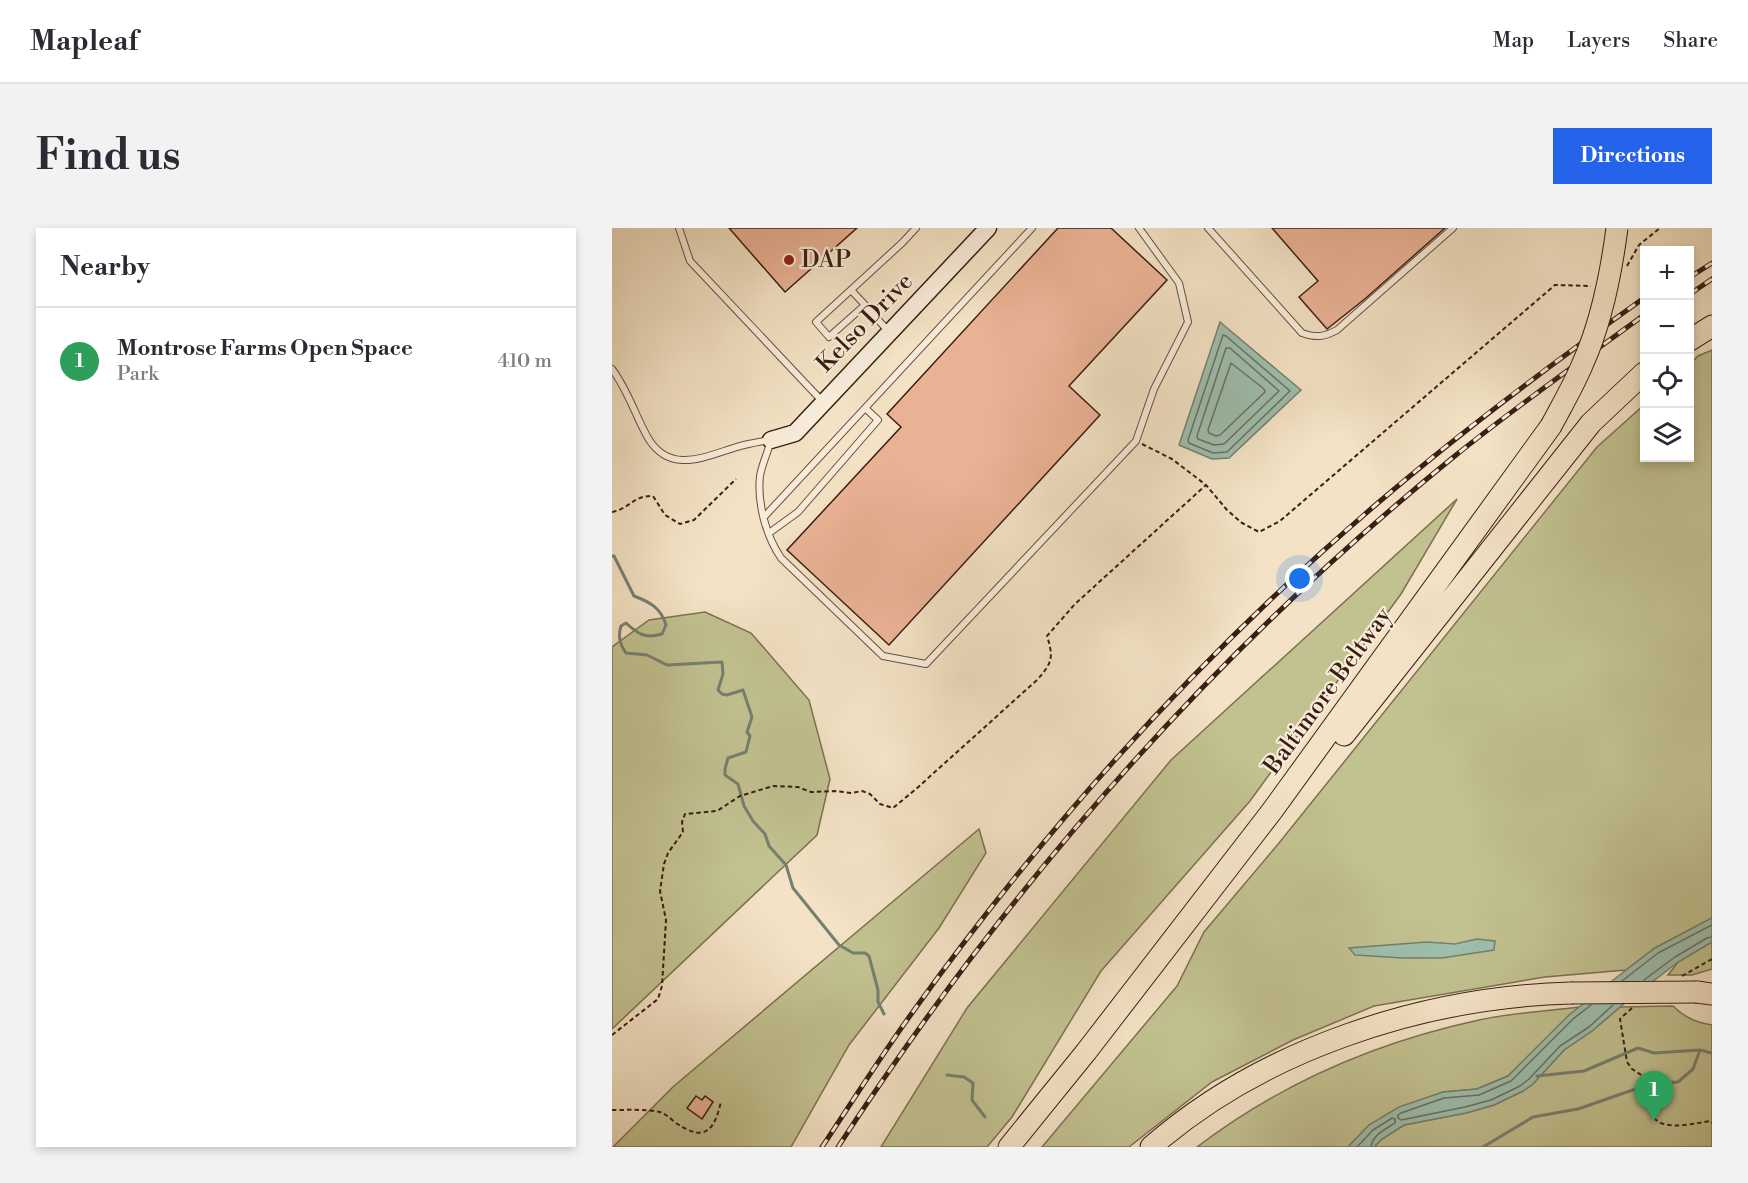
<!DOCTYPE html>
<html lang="en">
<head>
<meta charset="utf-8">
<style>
  :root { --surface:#fff; --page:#f2f2f3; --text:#2b2b33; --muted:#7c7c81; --line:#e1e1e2; --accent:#2563eb }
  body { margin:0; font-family:"Libre Bodoni",serif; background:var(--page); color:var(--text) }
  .controls { position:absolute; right:18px; top:18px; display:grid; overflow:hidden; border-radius:0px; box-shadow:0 3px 9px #0003 }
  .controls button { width:54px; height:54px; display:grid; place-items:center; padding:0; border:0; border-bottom:2px solid var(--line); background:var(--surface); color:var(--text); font:30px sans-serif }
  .you { position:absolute; left:688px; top:351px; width:21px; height:21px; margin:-15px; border:4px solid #fff; border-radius:50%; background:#1a73e8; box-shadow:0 0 0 9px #1a73e833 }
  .badge { display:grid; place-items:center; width:39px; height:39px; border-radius:50%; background:var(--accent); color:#fff; font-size:20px; font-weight:700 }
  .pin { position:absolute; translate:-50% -50px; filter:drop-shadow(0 2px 3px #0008) }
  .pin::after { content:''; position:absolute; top:32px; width:21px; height:18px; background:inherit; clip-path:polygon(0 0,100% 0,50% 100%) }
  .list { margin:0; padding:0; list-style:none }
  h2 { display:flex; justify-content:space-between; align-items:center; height:78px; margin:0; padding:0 24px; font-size:26px }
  h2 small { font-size:20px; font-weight:400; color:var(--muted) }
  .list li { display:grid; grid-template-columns:39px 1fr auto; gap:18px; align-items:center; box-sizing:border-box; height:108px; padding:0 24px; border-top:2px solid var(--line) }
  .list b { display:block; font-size:22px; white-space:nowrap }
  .list p { margin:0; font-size:20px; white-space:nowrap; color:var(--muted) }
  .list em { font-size:20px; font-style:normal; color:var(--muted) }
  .icon { flex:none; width:33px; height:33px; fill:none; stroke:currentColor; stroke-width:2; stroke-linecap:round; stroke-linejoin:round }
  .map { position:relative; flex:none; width:1100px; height:919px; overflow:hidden; border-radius:0px }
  header { display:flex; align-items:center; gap:36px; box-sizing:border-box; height:84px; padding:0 30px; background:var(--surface); border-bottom:2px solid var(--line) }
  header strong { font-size:28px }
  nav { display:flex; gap:33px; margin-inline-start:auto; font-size:21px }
  .intro { display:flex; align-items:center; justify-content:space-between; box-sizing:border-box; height:144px; padding:0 36px }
  h1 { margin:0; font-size:42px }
  .button { padding:15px 27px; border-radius:0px; background:var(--accent); color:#fff; font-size:21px; font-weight:700 }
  main { display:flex; gap:36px; padding:0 36px }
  aside { flex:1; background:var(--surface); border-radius:0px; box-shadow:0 3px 9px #0003 }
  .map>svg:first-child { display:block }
  .green { fill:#c2c190; stroke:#7e7052; stroke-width:1.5 }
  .water { fill:#9dbfae; stroke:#767f70; stroke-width:1.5 }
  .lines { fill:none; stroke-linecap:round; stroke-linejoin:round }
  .shore { stroke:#6c6e60; stroke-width:1.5 }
  .stream { stroke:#767f70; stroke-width:3 }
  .building { fill:#eab295; stroke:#3b1e13; stroke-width:1.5 }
  .lane-casing { stroke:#694f40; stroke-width:8 }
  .secondary-casing { stroke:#3b1e13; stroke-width:19 }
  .highway-casing { stroke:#3b1e13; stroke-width:23 }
  .path { stroke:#3b1e13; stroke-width:2; stroke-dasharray:4.5 3; stroke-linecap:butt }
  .lane { stroke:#f7ecd9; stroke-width:6 }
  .secondary { stroke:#f7ecd9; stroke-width:16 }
  .highway { stroke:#f3e2c5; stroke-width:21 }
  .rail-casing { stroke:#3b1e13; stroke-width:5 }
  .rail { stroke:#f7ecd9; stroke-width:3; stroke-dasharray:9; stroke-linecap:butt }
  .highway-bridge-casing { stroke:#3b1e13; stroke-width:23; stroke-linecap:butt }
  .highway-bridge { stroke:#f3e2c5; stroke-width:21 }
  .poi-dot { fill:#8f2418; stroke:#f7ecd9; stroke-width:2 }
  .labels { text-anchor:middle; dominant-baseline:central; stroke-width:4.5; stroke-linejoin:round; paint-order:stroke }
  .poi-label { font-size:24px; fill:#3b1e13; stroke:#f7ecd9; text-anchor:start }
  .street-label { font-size:24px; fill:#3b1e13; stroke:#f7ecd9 }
</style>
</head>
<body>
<header>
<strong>Mapleaf</strong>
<nav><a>Map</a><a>Layers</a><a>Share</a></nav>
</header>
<div class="intro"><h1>Find us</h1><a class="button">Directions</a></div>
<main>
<aside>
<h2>Nearby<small></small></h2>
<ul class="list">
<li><span class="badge" style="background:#2e9e5b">1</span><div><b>Montrose Farms Open Space</b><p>Park</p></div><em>410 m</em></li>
</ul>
</aside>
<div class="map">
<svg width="1100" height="919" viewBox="0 0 1100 919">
  <rect width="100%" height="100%" fill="#f3e2c5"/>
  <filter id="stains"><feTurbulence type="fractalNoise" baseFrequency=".00333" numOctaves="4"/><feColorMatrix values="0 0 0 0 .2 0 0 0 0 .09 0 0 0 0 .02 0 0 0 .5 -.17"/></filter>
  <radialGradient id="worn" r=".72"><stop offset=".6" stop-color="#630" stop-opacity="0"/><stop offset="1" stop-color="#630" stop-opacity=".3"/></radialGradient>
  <path class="green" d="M1100,122V690L1043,720L1014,742L933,749L762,778L681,812L600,854L517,919H430L565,758L592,704L667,615L985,219L1032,177V230H1078V136L1086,128Z
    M845,271L789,366L638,573L489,743L400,889L375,919H269L355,780L559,532Z
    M93,384L139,405L197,472L218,551L205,607L0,801V419L37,392Z
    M367,601L374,625L327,700L237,817L179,919H1L62,858Z
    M1100,714V741L1080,747H1056L1066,734Z
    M1061,778C1072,789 1084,795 1100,797V919H762L770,911L792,897L854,885L882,877L911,863L921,856L952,822L980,803L1008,779Z
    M967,779L896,848L865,861L831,864L757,897L736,919H585C668,856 765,814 867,792C899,785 934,783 967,779Z"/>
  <path class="water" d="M608,94L689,162L617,230L600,231L567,217Z
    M1100,690V714L1066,734L1008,779L980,803L952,822L921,856L911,863L882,877L854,885L792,897L770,911L762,919H736L757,897L787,879L831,864L865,861L896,848L957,787L1014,742L1043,720Z
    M865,711L883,713L882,722L830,730H791L743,727L737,720L815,714L843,716Z"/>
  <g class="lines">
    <path class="shore" d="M611,107L614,108L678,163L615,224L601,225L577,215L576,212Z
      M614,120H618L667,163L612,216L602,217L586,211L585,208Z
      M619,135L652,161L653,164L608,207L604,208L597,205L596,202Z
      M1032,752L1063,729L1095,710L1100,709
      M1010,753L1046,725L1100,697
      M979,777L961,791L899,853L867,867L832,870L789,885L786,887V890L789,892L853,879L879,872L908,858L917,851L948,818L977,799L1001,777
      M745,919L761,902L780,890L783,891V895C774,901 760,907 759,919"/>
    <path class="stream" d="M0,328H2L22,368C38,374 49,380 54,397L50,406C33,411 26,406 14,395L9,398C6,407 8,417 14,425L35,427L55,437L110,434L111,446L106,462L110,466L115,467L131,462L140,489L135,504L138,508L134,524L116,530L113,541V547L126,556L132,578L141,593L153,606L157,618L174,637L181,660L227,717L241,725H253L257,728L266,762V774L272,786
      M335,847L352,849L361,855L360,872L373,889
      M925,848L972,843L1026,820L1042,825L1088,822L1100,825
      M871,919L921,889L966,881L1038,856L1066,854L1081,841L1088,822"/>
  </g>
  <path class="building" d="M117,0H245L173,64Z
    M446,0H499L555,52L457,158L488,187L277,417L175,322L289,199L275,186Z
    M660,0H833L754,70L715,101L687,69L706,53Z
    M84,868L90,872L93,868L101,874L90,891L75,880Z"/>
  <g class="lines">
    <defs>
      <path id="lane" d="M67,0L78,33L210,173
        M596,0L690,105C704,110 712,109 725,102L841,0
        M239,62L253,77
        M277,104L253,77L217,109L204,94L290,15L304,0
        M0,141C16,162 23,187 36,210C60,250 99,225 132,217C141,215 150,213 159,212C156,224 150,236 148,248C145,275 154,308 169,330L271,428L314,436L524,213L542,161L576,94L567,55L527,0
        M152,289L420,0
        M157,305L186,284L266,192L253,180"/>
      <path id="secondary" d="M159,212L183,205L376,0"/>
      <path id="highway" d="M1078,112L1100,98
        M732,507L979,195L1032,145
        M1085,764L1100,766
        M397,919L474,824L660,583L939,198
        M539,919C651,821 811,769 959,765"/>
    </defs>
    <use href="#lane" class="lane-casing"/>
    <use href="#secondary" class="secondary-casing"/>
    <use href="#highway" class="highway-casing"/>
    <path class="path" d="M1015,38L1027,17L1048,0
      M530,216L560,231L594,257L615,282L630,295L647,304L668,293L943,57L979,58
      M0,284C17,281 22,267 41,268L53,287L68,296L82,292L124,251
      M1070,748L1100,731
      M1020,780L1008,791L1015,834L1020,841L1034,850L1044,867L1043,891C1055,903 1083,895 1099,893L1100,895
      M0,807L46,771L50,758L54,692L48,663L52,636L56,625L71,604L70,594L73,586L105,583L128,568L161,558L186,559L199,564L223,563L239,565L250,563L258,566L268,576L281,580L304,561L425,452C440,435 442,430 435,408L463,376L594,257
      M0,882C15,882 34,881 48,884C54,886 59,891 64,895C93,915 103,902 109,873"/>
    <use href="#lane" class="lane"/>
    <use href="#secondary" class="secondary"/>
    <use href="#highway" class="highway"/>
    <defs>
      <path id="rail" d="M1078,49L1100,35
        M1078,66L1100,51
        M210,919C240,874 269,828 300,785C435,597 591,424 767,274C852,201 941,135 1032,70
        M226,919C397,657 601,424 844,227C905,178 969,133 1032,87"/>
    </defs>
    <use href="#rail" class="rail-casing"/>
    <use href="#rail" class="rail"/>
    <defs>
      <path id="highway-bridge" d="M939,198C950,177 962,157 971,135C990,93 999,46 1005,0
        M959,765L1085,764"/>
    </defs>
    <use href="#highway-bridge" class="highway-bridge-casing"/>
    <use href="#highway-bridge" class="highway-bridge"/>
  </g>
  <circle class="poi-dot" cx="177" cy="32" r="6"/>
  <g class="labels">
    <g class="poi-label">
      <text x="189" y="32">DAP</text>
    </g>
    <g class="street-label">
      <text transform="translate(253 95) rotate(-46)">Kelso Drive</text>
      <text transform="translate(716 463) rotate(-54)">Baltimore Beltway</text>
    </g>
  </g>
  <rect width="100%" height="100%" filter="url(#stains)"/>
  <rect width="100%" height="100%" fill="url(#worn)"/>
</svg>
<div class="controls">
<button>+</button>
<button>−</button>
<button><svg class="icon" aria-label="locate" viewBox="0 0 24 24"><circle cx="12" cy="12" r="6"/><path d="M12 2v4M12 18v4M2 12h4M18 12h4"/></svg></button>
<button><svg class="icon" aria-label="layers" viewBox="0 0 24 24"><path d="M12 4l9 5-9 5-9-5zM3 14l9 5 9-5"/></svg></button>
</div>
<div class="you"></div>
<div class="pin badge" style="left:1042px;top:893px;background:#2e9e5b">1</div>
</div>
</main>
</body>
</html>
